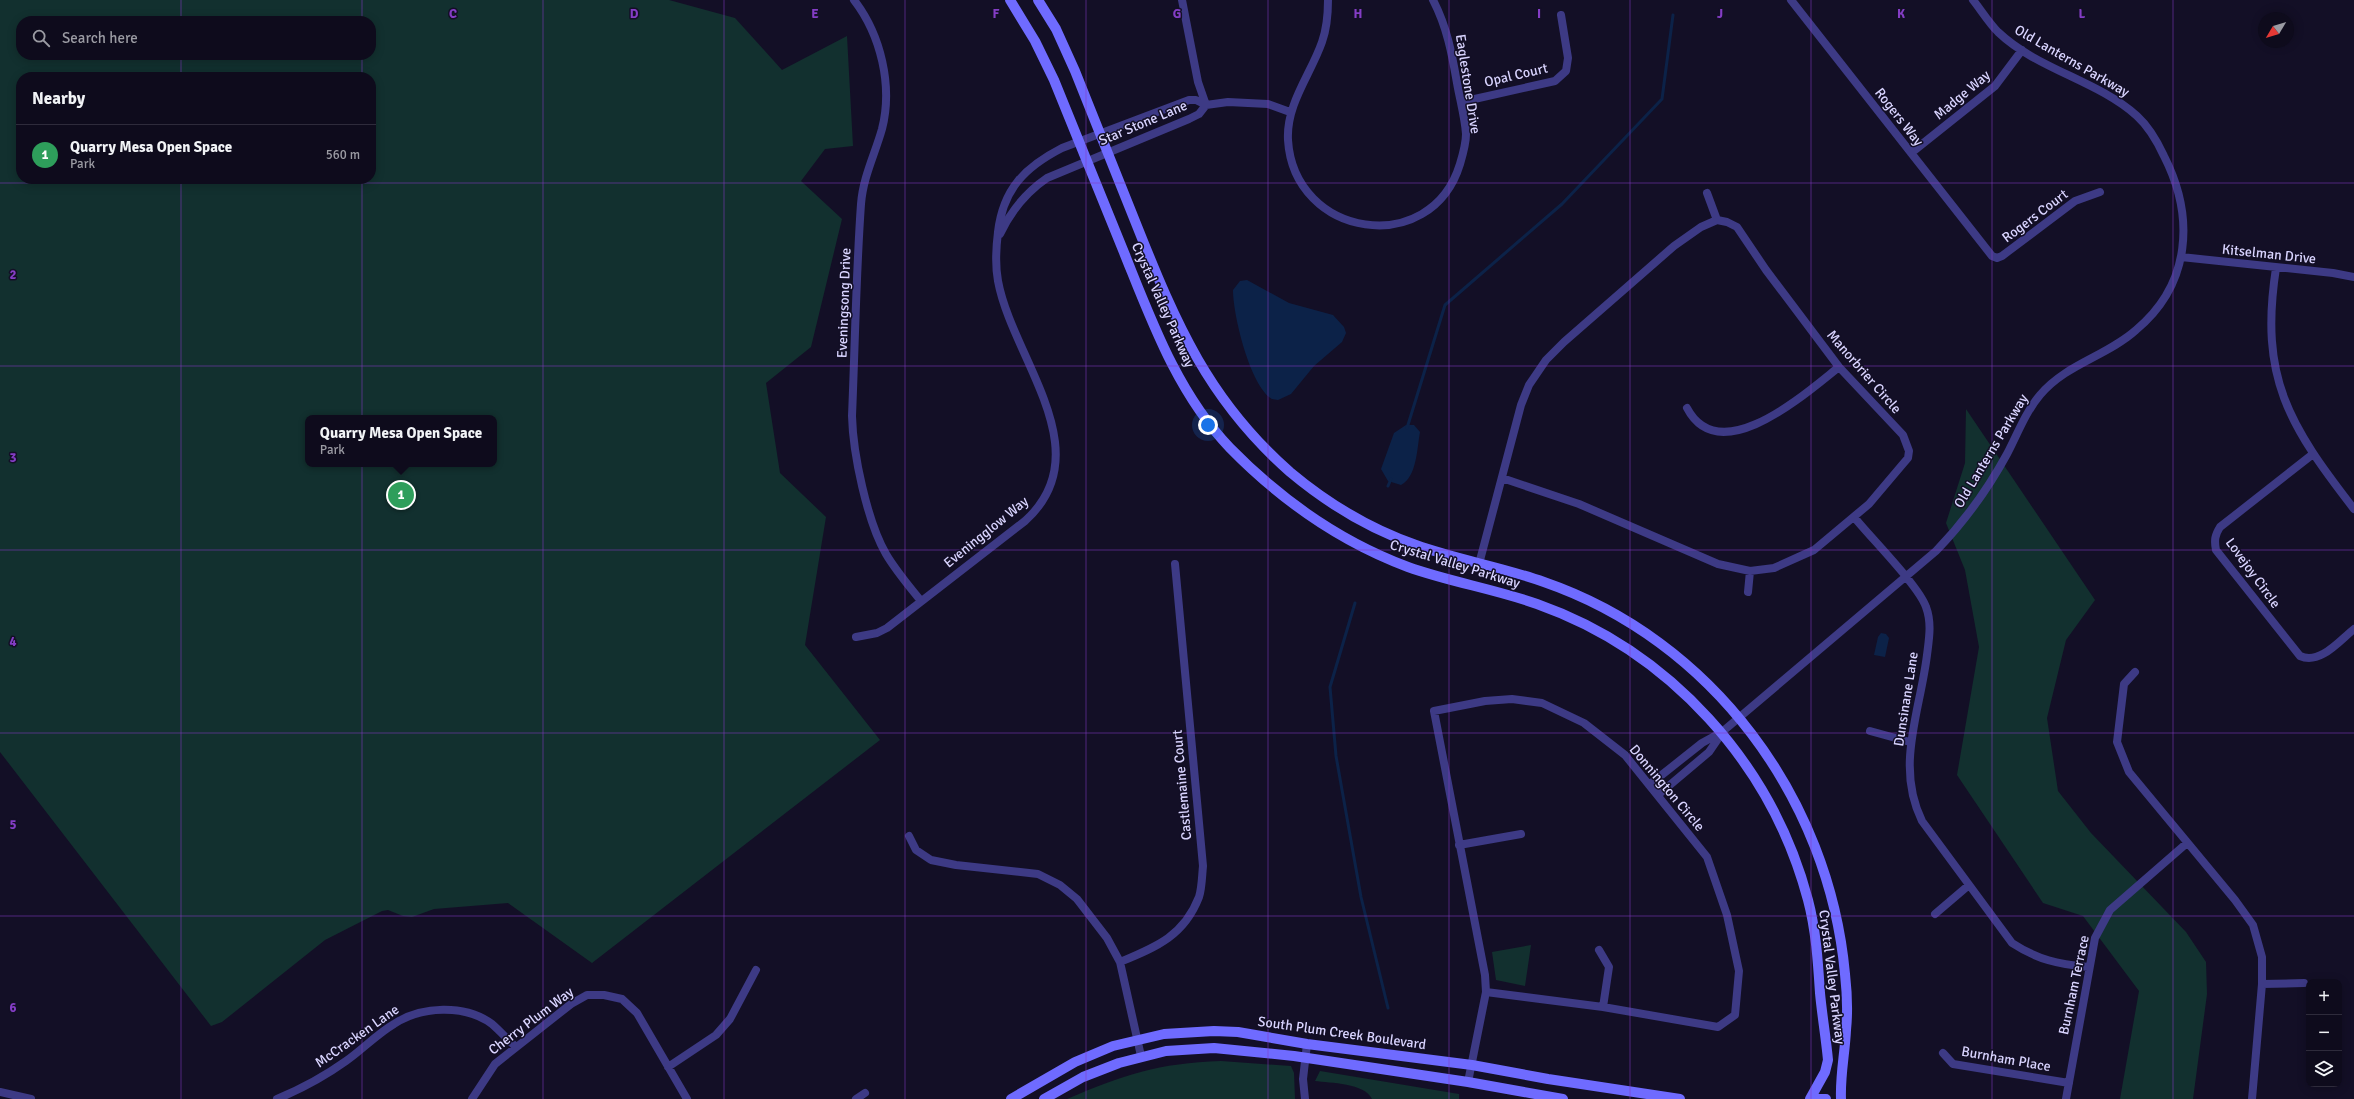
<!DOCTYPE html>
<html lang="en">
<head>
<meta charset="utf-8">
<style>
  :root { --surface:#0e0b1c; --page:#171425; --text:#f1f3f6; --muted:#9b9ba3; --line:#2e2b3b; --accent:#0f766e }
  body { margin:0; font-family:Signika,sans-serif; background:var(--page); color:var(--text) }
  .controls { position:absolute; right:12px; bottom:12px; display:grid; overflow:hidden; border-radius:8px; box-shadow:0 2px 10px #0003 }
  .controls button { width:36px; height:36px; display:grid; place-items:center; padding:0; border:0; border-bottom:1px solid var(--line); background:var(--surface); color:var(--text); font:20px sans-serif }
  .compass { position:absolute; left:2258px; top:12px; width:36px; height:36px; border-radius:50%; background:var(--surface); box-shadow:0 2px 10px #0003; rotate:232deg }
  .you { position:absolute; left:1208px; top:425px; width:14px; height:14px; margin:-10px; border:3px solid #fff; border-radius:50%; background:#1a73e8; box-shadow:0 0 0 6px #1a73e833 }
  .badge { display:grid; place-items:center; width:26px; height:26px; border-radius:50%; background:var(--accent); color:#fff; font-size:13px; font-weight:700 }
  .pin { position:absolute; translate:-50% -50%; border:2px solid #fff; box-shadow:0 1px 4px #0006 }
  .popup { position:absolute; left:305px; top:415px; width:192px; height:52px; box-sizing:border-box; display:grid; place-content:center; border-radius:8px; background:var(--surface); filter:drop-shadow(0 1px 3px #0005); font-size:13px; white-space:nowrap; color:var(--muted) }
  .popup b { font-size:15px; color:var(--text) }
  .popup::after { content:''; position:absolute; left:50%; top:100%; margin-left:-8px; border:8px solid transparent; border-top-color:var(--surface) }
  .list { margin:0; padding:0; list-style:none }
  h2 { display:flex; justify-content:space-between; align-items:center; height:52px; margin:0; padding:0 16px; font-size:17px }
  h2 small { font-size:13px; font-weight:400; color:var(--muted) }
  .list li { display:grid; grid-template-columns:26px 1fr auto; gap:12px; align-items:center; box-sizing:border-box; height:60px; padding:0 16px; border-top:1px solid var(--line) }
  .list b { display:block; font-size:15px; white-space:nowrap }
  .list p { margin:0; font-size:13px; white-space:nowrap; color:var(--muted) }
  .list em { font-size:13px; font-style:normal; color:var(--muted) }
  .icon { flex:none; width:22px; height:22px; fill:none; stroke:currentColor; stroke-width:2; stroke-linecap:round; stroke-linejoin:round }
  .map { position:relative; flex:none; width:2354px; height:1099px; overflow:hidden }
  .search { position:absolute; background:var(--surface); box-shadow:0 2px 10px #0003; left:16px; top:16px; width:360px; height:44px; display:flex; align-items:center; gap:10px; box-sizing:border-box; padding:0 14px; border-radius:16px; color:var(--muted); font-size:15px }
  .panel { position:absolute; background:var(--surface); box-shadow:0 2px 10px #0003; left:16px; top:72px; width:360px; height:112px; border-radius:16px }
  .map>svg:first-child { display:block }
  .green { fill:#12302f; fill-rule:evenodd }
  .water { fill:#0c2248 }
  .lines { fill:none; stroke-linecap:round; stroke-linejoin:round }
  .stream { stroke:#0c2248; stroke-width:3 }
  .street { stroke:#3d3a85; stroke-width:8 }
  .secondary { stroke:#6f6bff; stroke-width:10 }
  .grid { fill:none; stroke:#843dc5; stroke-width:1; stroke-opacity:0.55 }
  .labels { text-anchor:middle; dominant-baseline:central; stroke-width:3; stroke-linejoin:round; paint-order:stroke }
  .street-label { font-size:14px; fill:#d9d4ff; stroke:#130f26 }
  .grid-label { font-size:13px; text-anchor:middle; font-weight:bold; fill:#843dc5; stroke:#130f26; stroke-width:3; stroke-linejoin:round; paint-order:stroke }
</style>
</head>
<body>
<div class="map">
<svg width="2354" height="1099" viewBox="0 0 2354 1099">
  <rect width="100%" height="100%" fill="#130f26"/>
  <path class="green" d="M0,0H669L735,18L782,70L847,36L853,146L825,149L801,181L842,219L811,347L766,383L780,473L826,517L805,645L880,740L592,963L508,903L434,909L412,917L403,916L388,910L382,911L325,940L222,1022L211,1026L0,752ZM21,21H371V55H21ZM21,77H371V179H21ZM308,418H494V464H308Z
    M1966,409L2095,600L2066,640L2047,718L2058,791L2091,833L2186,932L2206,962L2207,994L2193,1099H2120L2139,991L2083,916L2043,903L1957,775L1979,647L1965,570L1946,523L1965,463Z
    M1531,945L1525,986L1496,980L1492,952Z
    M1221,1061L1291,1066L1294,1073L1295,1099H1067C1123,1075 1159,1063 1221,1061Z
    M1320,1071L1459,1094V1099H1372C1365,1083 1330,1083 1315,1081Z"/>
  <path class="water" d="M1247,280L1289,303L1333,315L1344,327L1346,333L1342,342L1314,366L1291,394L1278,400L1272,399C1250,386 1233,315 1233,290L1240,281Z
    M1406,425H1414L1420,432C1417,448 1417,477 1401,485L1388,481L1381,469L1394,433Z
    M1881,633L1886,634L1889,638L1885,657L1874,655L1878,637Z"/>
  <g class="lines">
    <path class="stream" d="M1407,428L1445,305L1562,204L1662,99L1673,15
      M1388,486L1391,479
      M1355,603L1330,687L1336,756L1361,897L1388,1008"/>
    <path class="street" d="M854,0C881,35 893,86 882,129C875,154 863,177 861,204C856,274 855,345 852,416C853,454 867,521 886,554C896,571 909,586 921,601
      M1182,0L1198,82L1206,105
      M1328,0C1328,14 1327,28 1322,42C1311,74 1286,104 1288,140C1294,238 1431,259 1460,164C1463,154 1466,144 1466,134C1465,118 1460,100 1457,83C1452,54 1447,27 1433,0
      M1791,0L1992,256L1997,258L2002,256L2075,201L2100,192
      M1461,102L1555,81L1566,71L1568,58L1561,15
      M1911,153L1995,86L2022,50
      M1707,193L1717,220
      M1000,234C1011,211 1025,193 1047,178L1189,119L1199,114L1206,105
      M2181,257L2333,273L2354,277
      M2276,268C2259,378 2289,425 2354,509
      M1687,408C1720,471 1807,392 1839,367
      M2313,454L2220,527C2215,535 2214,540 2216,550L2300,656C2320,665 2339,641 2354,629
      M1854,517C1870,537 1919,586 1926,607C1932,623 1929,639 1927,655C1920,712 1895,766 1922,821L2012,943C2038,960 2058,964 2088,967
      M1479,564L1521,405L1529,385L1546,360L1564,342L1674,246L1701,227L1717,220L1727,222L1737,227L1766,270L1839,367L1903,435L1909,451L1908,458L1902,465L1869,504L1814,550L1774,568L1750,571L1718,564L1579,504L1502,478
      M1748,592L1750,571
      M856,637L877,633L887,628L1025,521C1102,452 1012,358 998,281C995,265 996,248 998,232C1003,189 1025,167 1062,148L1189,100H1196L1206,105L1228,102L1268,104L1290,112
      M2135,672L2124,684L2117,742L2129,772L2235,900L2253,925L2262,957V984L2252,1099
      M1870,731L1910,742
      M1649,785L1702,743L1722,732L1936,551C1964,522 1988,489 2007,454C2018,433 2025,413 2040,395C2066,364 2107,356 2136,330C2191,284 2195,217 2164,156C2158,143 2148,126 2137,116C2097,80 2038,70 1998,32C1989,23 1981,10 1973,0
      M1658,795L1709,752L1722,733
      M909,836L916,850L931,860L956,865L1038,874L1060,885L1077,899L1107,938L1120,962L1141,1056
      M1459,845L1521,834
      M1935,914L1969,885
      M1599,950L1609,967L1603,1007
      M1120,962C1156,947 1184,936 1199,897C1202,888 1202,875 1203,866L1175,564
      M2262,984L2304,983
      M1943,1053L1953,1064L2069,1083
      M668,1067L716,1035L730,1019L756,970
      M1468,1082L1486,992L1485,975L1434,711L1485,701L1512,699L1542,703L1584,723L1625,755L1707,857L1727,915L1739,971L1735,1015L1718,1027L1603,1007L1486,992
      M0,1092L31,1099
      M277,1099C301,1089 325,1076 346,1061C363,1049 377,1034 394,1024C421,1006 465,1004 492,1024C500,1031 508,1040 516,1047
      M472,1099L495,1064L571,1004L587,995H604L622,999L637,1013L687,1099
      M856,1099L865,1093
      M1305,1099L1303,1079L1307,1044
      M2066,1099L2095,938L2110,910L2187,843"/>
    <path class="secondary" d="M1010,0L1035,41L1054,80C1077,138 1101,196 1125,255C1152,322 1178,394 1230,448C1280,499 1341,542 1408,567C1450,582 1495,589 1537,604C1670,651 1772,764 1808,900C1816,930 1818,962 1820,993C1822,1015 1826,1038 1828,1060L1825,1072L1810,1099
      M1038,0L1056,29L1075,71C1096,123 1117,175 1137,226C1176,324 1209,401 1290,472C1327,503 1370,529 1416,545C1458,560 1502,567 1544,582C1712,640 1829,798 1845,974C1847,992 1848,1011 1846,1030C1845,1053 1840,1075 1841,1099
      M1011,1099L1075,1062L1113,1046L1164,1034L1214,1031L1238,1032L1307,1044L1472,1065L1548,1079L1680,1099
      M1044,1099L1083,1077L1119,1063L1166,1051L1214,1048L1294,1056L1468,1082L1563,1099
      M1813,1099H1826"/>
  </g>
  <path class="grid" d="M181,0V21M362,0V21M543,0V1099M724,0V1099M905,0V1099M1086,0V1099M1268,0V1099M1449,0V1099M1630,0V1099M1811,0V1099M1992,0V1099M2173,0V1099M181,55V77M362,55V77M181,179V1099M362,179V1099M0,183H2354M0,366H2354M0,550H2354M0,733H2354M0,916H2354"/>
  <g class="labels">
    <g class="street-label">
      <text transform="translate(2072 61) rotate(30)">Old Lanterns Parkway</text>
      <text transform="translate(1516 75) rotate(-13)">Opal Court</text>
      <text transform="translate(1468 84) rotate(81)">Eaglestone Drive</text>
      <text transform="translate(1962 95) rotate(-40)">Madge Way</text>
      <text transform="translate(1899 117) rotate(52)">Rogers Way</text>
      <text transform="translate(1143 123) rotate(-23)">Star Stone Lane</text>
      <text transform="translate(2035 216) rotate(-37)">Rogers Court</text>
      <text transform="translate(2269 254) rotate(6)">Kitselman Drive</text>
      <text transform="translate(844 303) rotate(-88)">Eveningsong Drive</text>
      <text transform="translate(1163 305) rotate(66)">Crystal Valley Parkway</text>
      <text transform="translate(1864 372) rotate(49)">Manorbrier Circle</text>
      <text transform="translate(1991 451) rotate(-59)">Old Lanterns Parkway</text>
      <text transform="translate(986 532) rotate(-39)">Eveningglow Way</text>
      <text transform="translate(1455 564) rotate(17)">Crystal Valley Parkway</text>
      <text transform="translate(2253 573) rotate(54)">Lovejoy Circle</text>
      <text transform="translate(1906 699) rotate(-81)">Dunsinane Lane</text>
      <text transform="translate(1182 785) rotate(-95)">Castlemaine Court</text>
      <text transform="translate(1667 788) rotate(50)">Donnington Circle</text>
      <text transform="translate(1832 977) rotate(83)">Crystal Valley Parkway</text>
      <text transform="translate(2074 985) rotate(-78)">Burnham Terrace</text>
      <text transform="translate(531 1021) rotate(-37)">Cherry Plum Way</text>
      <text transform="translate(1342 1033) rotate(8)">South Plum Creek Boulevard</text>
      <text transform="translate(357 1036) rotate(-35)">McCracken Lane</text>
      <text transform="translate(2006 1059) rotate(10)">Burnham Place</text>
    </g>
  </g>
  <g class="grid-label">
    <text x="453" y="18">C</text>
    <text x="634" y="18">D</text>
    <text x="815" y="18">E</text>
    <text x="996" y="18">F</text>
    <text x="1177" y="18">G</text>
    <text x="1358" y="18">H</text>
    <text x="1539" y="18">I</text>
    <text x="1720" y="18">J</text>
    <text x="1901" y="18">K</text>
    <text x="2082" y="18">L</text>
    <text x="13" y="279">2</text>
    <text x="13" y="462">3</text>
    <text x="13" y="646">4</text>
    <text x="13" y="829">5</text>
    <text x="13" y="1012">6</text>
  </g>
</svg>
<div class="controls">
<button>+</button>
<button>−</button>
<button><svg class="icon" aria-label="layers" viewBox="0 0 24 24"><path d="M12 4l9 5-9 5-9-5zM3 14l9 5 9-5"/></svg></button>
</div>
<svg class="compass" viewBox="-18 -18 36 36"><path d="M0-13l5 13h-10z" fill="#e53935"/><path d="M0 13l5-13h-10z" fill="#9b9ba3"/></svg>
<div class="you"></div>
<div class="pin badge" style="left:401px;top:495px;background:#2e9e5b">1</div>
<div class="popup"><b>Quarry Mesa Open Space</b>Park</div>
<div class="search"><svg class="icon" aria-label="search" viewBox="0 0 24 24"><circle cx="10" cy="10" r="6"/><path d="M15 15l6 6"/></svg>Search here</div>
<section class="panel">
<h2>Nearby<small></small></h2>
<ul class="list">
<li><span class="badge" style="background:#2e9e5b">1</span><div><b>Quarry Mesa Open Space</b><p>Park</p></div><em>560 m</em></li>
</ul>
</section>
</div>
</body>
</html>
